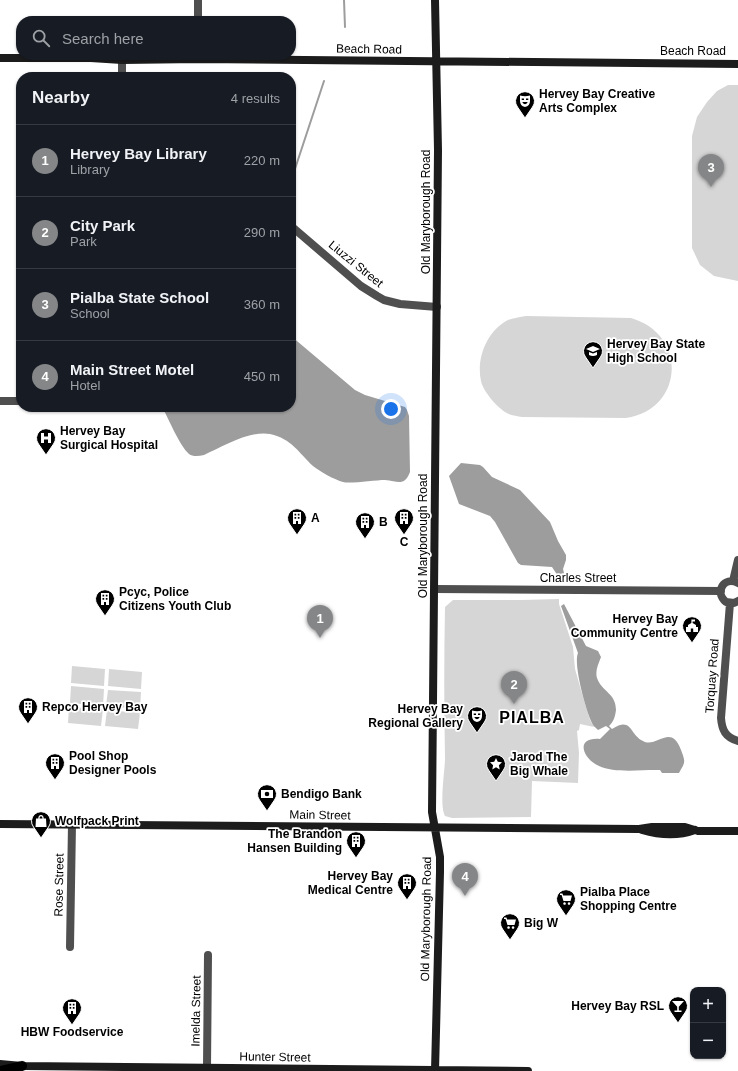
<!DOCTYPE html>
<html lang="en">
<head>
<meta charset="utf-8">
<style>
  :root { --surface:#171b24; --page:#20242c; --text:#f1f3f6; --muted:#9ea1a6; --line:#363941; --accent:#858687 }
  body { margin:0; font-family:Arial,sans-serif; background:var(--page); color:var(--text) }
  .controls { position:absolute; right:12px; bottom:12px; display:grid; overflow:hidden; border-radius:8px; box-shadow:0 1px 3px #0004 }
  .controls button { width:36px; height:36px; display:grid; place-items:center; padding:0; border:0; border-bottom:1px solid var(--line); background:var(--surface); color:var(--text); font:20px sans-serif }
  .you { position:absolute; left:391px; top:409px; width:14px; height:14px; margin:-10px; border:3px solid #fff; border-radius:50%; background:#1a73e8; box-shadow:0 0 0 6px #1a73e833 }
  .badge { display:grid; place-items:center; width:26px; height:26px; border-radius:50%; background:var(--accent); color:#fff; font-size:13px; font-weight:700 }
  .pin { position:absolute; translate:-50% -33px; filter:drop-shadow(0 1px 2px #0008) }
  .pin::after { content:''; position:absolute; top:21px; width:14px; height:12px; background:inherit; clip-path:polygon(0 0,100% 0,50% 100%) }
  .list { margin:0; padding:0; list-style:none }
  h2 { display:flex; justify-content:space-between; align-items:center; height:52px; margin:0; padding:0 16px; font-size:17px }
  h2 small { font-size:13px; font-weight:400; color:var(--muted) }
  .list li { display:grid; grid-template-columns:26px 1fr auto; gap:12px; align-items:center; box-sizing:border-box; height:72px; padding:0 16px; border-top:1px solid var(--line) }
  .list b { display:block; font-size:15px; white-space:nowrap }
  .list p { margin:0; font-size:13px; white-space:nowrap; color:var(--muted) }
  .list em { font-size:13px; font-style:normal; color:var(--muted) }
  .icon { flex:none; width:22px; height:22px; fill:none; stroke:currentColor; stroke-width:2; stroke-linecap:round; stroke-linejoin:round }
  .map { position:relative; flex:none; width:738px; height:1071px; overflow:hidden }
  .search { position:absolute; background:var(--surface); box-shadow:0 1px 3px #0004; left:16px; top:16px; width:280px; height:44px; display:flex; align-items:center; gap:10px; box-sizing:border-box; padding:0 14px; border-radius:16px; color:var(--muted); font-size:15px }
  .panel { position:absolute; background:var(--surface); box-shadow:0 1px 3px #0004; left:16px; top:72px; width:280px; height:340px; border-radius:16px }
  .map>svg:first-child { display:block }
  .green { fill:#d6d6d6 }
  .water { fill:#9d9d9d }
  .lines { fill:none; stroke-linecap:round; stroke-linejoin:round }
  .stream { stroke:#9d9d9d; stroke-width:2 }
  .primary-casing { stroke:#dbdbdb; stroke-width:11 }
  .street { stroke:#4f4f4f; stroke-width:8 }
  .secondary { stroke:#1c1c1c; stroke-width:8 }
  .primary { stroke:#000; stroke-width:10 }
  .labels { text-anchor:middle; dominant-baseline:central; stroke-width:3.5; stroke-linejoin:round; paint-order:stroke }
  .street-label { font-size:12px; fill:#000; stroke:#fff }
  .poi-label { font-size:12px; font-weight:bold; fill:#000; stroke:#fff; text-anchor:start }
  .district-label { font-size:16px; font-weight:bold; letter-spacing:1px; fill:#000; stroke:#fff }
</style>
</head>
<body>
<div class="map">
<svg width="738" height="1071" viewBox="0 0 738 1071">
  <rect width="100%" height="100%" fill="#fff"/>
  <path class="green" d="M728,85H738V281L714,276L700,265L692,248V136L697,117L707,102L717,91Z
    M526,316L631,318C689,335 683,410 626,418L522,417C517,416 509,415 505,412C496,406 483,391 481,381C476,358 487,331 508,320C513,318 520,317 526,316Z
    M559,599V604L573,647L575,669L583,697L590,720L594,727L580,724L579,730L577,731L579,753L578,783L532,781L531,817L452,818L445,816C439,805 445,771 445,758C444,708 444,658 445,607L453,600H522Z
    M72,666L105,669L104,686L71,683Z
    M109,669L142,672L141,689L108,686Z
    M71,686L104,689L103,706L70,703Z
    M108,690L141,692L140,709L106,706Z
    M69,707L103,709L101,726L68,723Z
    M107,710L140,713L138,729L105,726Z"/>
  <path class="water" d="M291,336L355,390L365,395L405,407L407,410L409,416L410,472C404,487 398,481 385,480C375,480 350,484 343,482C335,480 319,471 313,466C298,452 292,439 270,434C250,430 222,447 204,455C199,456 193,457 189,454C179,445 169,419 162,407H291Z
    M461,463L480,465L483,467L492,477L520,490L550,522L558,541L566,555V560L563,569L566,581L562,582L552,567L521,565L518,563L495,522L490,516L459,504L449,476Z
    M564,604L586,646L598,651L601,657C598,665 595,671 597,678C602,692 616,693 616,710C615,717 614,721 609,726L612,729C632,716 629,734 643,741C656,749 671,722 681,750C686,763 685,762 679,773H662L660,770H655C639,770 613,773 599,766C583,759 574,737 600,739L610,729L606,726L598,730C595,727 593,726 592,723C586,711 573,664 578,653L561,606Z"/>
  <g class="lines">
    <path class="stream" d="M344,0L345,27
      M291,181L324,81"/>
    <defs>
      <path id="primary" d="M1,1071L22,1066"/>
    </defs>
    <use href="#primary" class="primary-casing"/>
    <path class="street" d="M198,0V21
      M122,60V77
      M291,226L361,286L377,296L384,300L400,304L437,307
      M0,401H21
      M733,581L738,560
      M738,583C724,576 714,592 726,602L734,603L738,601
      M435,589L721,591
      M730,603L721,718C722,730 725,737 738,741
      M70,947L72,824
      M207,1068L208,955"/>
    <path class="secondary" d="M0,58H91L122,60L198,59L738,64
      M0,824L639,829L652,827H685L698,831H738
      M642,830C659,835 679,836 695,830
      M0,1064L22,1066L528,1071
      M435,1071L440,872V857L432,812L438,150L435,0"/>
    <use href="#primary" class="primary"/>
  </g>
  <defs>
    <symbol id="theatre-pin" viewBox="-11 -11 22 30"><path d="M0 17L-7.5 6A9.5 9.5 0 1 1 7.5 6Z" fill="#000" stroke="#fff"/><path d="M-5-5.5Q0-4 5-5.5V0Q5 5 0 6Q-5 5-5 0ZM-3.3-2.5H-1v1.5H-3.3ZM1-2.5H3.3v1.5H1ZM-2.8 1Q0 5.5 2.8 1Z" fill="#fff"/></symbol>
    <symbol id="school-pin" viewBox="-11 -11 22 30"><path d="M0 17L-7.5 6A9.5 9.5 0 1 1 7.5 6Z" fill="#000" stroke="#fff"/><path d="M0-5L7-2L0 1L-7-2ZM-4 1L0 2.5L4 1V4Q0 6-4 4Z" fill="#fff"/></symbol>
    <symbol id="hospital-pin" viewBox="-11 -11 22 30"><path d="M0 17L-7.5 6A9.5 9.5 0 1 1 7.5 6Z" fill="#000" stroke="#fff"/><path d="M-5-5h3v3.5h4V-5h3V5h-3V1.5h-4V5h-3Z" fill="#fff"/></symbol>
    <symbol id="building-pin" viewBox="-11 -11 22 30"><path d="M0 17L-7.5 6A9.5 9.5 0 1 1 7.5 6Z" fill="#000" stroke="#fff"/><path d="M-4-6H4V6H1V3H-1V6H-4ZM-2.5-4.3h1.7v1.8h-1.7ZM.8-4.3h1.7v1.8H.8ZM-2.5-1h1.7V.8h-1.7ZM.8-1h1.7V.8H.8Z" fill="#fff"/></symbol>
    <symbol id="civic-pin" viewBox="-11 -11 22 30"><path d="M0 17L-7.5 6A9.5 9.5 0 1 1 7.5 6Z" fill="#000" stroke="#fff"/><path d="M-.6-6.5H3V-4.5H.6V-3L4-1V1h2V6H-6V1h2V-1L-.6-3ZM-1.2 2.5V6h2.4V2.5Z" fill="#fff"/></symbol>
    <symbol id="sight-pin" viewBox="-11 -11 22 30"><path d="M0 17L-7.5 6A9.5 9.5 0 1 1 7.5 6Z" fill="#000" stroke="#fff"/><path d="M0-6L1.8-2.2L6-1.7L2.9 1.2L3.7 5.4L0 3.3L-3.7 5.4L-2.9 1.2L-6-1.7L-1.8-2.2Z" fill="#fff"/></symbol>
    <symbol id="bank-pin" viewBox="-11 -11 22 30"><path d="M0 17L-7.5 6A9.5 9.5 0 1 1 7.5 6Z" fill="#000" stroke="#fff"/><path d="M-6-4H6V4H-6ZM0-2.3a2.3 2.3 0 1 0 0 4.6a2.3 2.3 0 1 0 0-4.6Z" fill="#fff"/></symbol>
    <symbol id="shop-pin" viewBox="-11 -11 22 30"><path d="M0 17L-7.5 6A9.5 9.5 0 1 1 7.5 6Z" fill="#000" stroke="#fff"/><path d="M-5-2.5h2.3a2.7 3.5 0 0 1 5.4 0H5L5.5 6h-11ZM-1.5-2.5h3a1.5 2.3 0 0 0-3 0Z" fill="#fff"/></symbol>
    <symbol id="supermarket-pin" viewBox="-11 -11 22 30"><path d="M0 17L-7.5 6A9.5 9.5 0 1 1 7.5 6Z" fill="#000" stroke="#fff"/><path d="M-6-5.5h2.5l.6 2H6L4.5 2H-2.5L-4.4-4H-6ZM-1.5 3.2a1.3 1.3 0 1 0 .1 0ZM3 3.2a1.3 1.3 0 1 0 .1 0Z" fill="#fff"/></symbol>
    <symbol id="bar-pin" viewBox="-11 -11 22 30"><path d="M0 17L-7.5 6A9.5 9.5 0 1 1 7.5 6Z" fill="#000" stroke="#fff"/><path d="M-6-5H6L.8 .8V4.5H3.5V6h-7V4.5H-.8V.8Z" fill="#fff"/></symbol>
  </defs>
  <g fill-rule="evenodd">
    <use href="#theatre-pin" x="514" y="90" width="22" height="30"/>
    <use href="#school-pin" x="582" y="340" width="22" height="30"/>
    <use href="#hospital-pin" x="35" y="427" width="22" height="30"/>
    <use href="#building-pin" x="286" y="507" width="22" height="30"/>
    <use href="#building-pin" x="393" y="507" width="22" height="30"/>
    <use href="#building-pin" x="354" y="511" width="22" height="30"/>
    <use href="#building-pin" x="94" y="588" width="22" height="30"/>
    <use href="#civic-pin" x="681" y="615" width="22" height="30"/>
    <use href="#building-pin" x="17" y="696" width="22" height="30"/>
    <use href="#theatre-pin" x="466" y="705" width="22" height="30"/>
    <use href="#building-pin" x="44" y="752" width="22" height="30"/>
    <use href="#sight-pin" x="485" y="753" width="22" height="30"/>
    <use href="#bank-pin" x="256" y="783" width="22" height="30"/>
    <use href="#shop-pin" x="30" y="810" width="22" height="30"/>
    <use href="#building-pin" x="345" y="830" width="22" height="30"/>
    <use href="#building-pin" x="396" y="872" width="22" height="30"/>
    <use href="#supermarket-pin" x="555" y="888" width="22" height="30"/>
    <use href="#supermarket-pin" x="499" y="912" width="22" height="30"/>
    <use href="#bar-pin" x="667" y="995" width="22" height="30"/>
    <use href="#building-pin" x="61" y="997" width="22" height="30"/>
  </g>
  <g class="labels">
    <g class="street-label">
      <text transform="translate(369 49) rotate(1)">Beach Road</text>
      <text x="693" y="51">Beach Road</text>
      <text transform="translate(426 212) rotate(-90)">Old Maryborough Road</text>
      <text transform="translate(356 264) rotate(39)">Liuzzi Street</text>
      <text transform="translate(423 536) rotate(-90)">Old Maryborough Road</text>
      <text x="578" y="578">Charles Street</text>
      <text transform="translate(712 676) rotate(-86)">Torquay Road</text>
      <text transform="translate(320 815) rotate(1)">Main Street</text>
      <text transform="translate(59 885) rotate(-89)">Rose Street</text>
      <text transform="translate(426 919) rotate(-89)">Old Maryborough Road</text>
      <text transform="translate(196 1011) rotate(-89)">Imelda Street</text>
      <text transform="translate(275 1057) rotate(1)">Hunter Street</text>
    </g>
    <g class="poi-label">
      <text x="539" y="94">Hervey Bay Creative<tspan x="539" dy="14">Arts Complex</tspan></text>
      <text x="607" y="344">Hervey Bay State<tspan x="607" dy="14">High School</tspan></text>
      <text x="60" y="431">Hervey Bay<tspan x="60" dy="14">Surgical Hospital</tspan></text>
      <text x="311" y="518">A</text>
      <text x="379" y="522">B</text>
      <text x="404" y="542" text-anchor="middle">C</text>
      <text x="119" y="592">Pcyc, Police<tspan x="119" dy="14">Citizens Youth Club</tspan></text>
      <text x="678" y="619" text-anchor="end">Hervey Bay<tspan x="678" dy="14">Community Centre</tspan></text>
      <text x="42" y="707">Repco Hervey Bay</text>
      <text x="463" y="709" text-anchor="end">Hervey Bay<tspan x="463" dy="14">Regional Gallery</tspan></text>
      <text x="69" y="756">Pool Shop<tspan x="69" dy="14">Designer Pools</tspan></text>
      <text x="510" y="757">Jarod The<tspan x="510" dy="14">Big Whale</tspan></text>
      <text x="281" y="794">Bendigo Bank</text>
      <text x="55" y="821">Wolfpack Print</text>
      <text x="342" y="834" text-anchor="end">The Brandon<tspan x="342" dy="14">Hansen Building</tspan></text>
      <text x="393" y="876" text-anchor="end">Hervey Bay<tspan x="393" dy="14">Medical Centre</tspan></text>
      <text x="580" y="892">Pialba Place<tspan x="580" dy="14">Shopping Centre</tspan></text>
      <text x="524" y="923">Big W</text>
      <text x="664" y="1006" text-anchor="end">Hervey Bay RSL</text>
      <text x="72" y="1032" text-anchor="middle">HBW Foodservice</text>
    </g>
    <g class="district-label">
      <text x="532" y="717">PIALBA</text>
    </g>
  </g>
</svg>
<div class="controls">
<button>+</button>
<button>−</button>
</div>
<div class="you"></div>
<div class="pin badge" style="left:320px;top:638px">1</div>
<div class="pin badge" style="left:514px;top:704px">2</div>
<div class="pin badge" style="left:711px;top:187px">3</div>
<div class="pin badge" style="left:465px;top:896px">4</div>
<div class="search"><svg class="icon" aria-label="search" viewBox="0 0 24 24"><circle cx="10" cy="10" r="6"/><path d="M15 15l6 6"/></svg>Search here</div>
<section class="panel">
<h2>Nearby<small>4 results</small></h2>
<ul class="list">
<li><span class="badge">1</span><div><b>Hervey Bay Library</b><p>Library</p></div><em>220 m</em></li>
<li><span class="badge">2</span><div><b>City Park</b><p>Park</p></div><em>290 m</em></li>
<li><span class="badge">3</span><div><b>Pialba State School</b><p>School</p></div><em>360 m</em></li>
<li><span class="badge">4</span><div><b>Main Street Motel</b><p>Hotel</p></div><em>450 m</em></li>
</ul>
</section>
</div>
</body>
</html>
